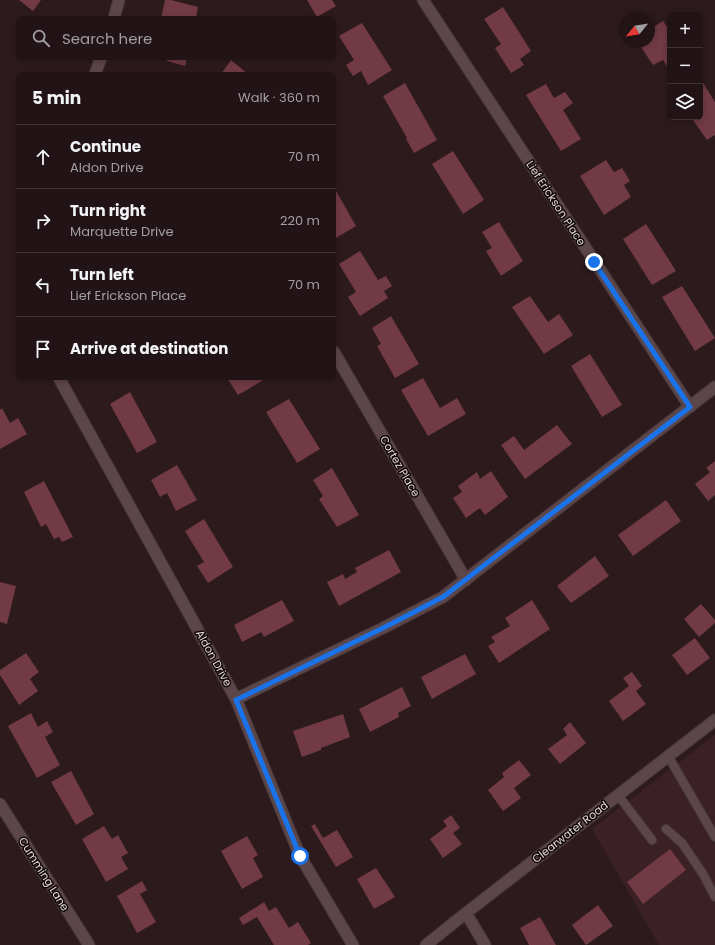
<!DOCTYPE html>
<html lang="en">
<head>
<meta charset="utf-8">
<style>
  :root { --surface:#221416; --page:#2e2123; --text:#f1f3f6; --muted:#a29ea1; --line:#3f3335 }
  body { margin:0; font-family:Poppins,sans-serif; background:var(--page); color:var(--text) }
  .controls { position:absolute; right:12px; top:12px; display:grid; overflow:hidden; border-radius:6px; box-shadow:0 2px 6px #0003 }
  .controls button { width:36px; height:36px; display:grid; place-items:center; padding:0; border:0; border-bottom:1px solid var(--line); background:var(--surface); color:var(--text); font:20px sans-serif }
  .compass { position:absolute; left:619px; top:12px; width:36px; height:36px; border-radius:50%; background:var(--surface); box-shadow:0 2px 6px #0003; rotate:240deg }
  .stop { position:absolute; width:12px; height:12px; margin:-9px; border:3px solid #1a73e8; border-radius:50%; background:#fff }
  .stop.end { background:#1a73e8; border-color:#fff; box-shadow:0 1px 4px #0008 }
  .list { margin:0; padding:0; list-style:none }
  h2 { display:flex; justify-content:space-between; align-items:center; height:52px; margin:0; padding:0 16px; font-size:17px }
  h2 small { font-size:13px; font-weight:400; color:var(--muted) }
  .list li { display:grid; grid-template-columns:26px 1fr auto; gap:12px; align-items:center; box-sizing:border-box; height:64px; padding:0 16px; border-top:1px solid var(--line) }
  .list b { display:block; font-size:15px; white-space:nowrap }
  .list p { margin:0; font-size:13px; white-space:nowrap; color:var(--muted) }
  .list em { font-size:13px; font-style:normal; color:var(--muted) }
  .icon { flex:none; width:22px; height:22px; fill:none; stroke:currentColor; stroke-width:2; stroke-linecap:round; stroke-linejoin:round }
  .map { position:relative; flex:none; width:715px; height:945px; overflow:hidden }
  .search { position:absolute; background:var(--surface); box-shadow:0 2px 6px #0003; left:16px; top:16px; width:320px; height:44px; display:flex; align-items:center; gap:10px; box-sizing:border-box; padding:0 14px; border-radius:6px; color:var(--muted); font-size:15px }
  .panel { position:absolute; background:var(--surface); box-shadow:0 2px 6px #0003; left:16px; top:72px; width:320px; height:308px; border-radius:6px }
  .map>svg:first-child { display:block }
  .built { fill:#3b2126 }
  .building { fill:#713a45 }
  .lines { fill:none; stroke-linecap:round; stroke-linejoin:round }
  .service-casing { stroke:#47383a; stroke-width:10 }
  .minor-casing { stroke:#47383a; stroke-width:13 }
  .tertiary-casing { stroke:#47383a; stroke-width:13 }
  .service { stroke:#5d464a; stroke-width:8 }
  .minor { stroke:#5d464a; stroke-width:11 }
  .tertiary { stroke:#5d464a; stroke-width:11 }
  .route { stroke:#1a73e8; stroke-width:5 }
  .labels { text-anchor:middle; dominant-baseline:central; stroke-width:3; stroke-linejoin:round; paint-order:stroke }
  .street-label { font-size:11px; fill:#e7d9db; stroke:#0f0708 }
</style>
</head>
<body>
<div class="map">
<svg width="715" height="945" viewBox="0 0 715 945">
  <rect width="100%" height="100%" fill="#2d1a1d"/>
  <path class="built" d="M715,735V945H659L592,829Z"/>
  <path class="building" d="M19,0H41L33,11Z
    M165,0H171L198,7L196,18H161Z
    M307,0H332L336,6L317,17Z
    M503,7L531,51L520,59L524,65L511,73L495,48L501,44L484,19Z
    M663,21L670,31V71L663,60L653,65L641,47L649,42L650,40L649,38V30Z
    M362,23L392,70L368,85L361,71L353,76L346,65L354,60L339,36Z
    M167,58H187L185,66L167,61Z
    M231,60L248,74H221Z
    M405,83L437,140L414,153L406,139L407,138L383,96Z
    M703,83L715,102V135L707,140L691,117H700V86Z
    M546,84L554,98L565,92L573,103L563,110L581,139L561,151L526,95Z
    M453,151L484,200L463,214L432,164Z
    M606,160L614,172L622,168L630,181L624,185L631,197L604,215L580,176Z
    M335,189L356,226L334,239V190Z
    M499,222L523,261L501,276L486,251L492,248L482,232Z
    M646,224L676,271L652,285L623,239Z
    M360,251L378,280L386,276L392,286L384,291L388,298L360,316L348,297L356,292L339,264Z
    M682,286L715,338L695,351L662,297Z
    M530,296L548,322L559,314L573,335L544,354L512,307Z
    M391,316L419,364L395,378L377,346L381,344L372,328Z
    M590,354L622,405L602,417L571,366Z
    M227,378H267L238,395Z
    M423,378L440,408L457,398L466,414L428,436L401,390Z
    M130,392L157,442L137,453L110,404Z
    M289,399L320,449L297,463L266,412Z
    M2,408L10,423L18,418L27,434L0,449V410Z
    M557,425L572,444L525,479L501,445L514,436L524,450Z
    M715,461V495L708,501L695,484L710,472L706,468Z
    M177,465L197,500L176,511L167,493L160,497L151,480Z
    M332,468L359,515L337,527L319,499L323,496L313,480Z
    M491,471L508,497L485,515L480,508L466,518L453,498L462,492L458,486L477,472L480,479Z
    M44,481L73,537L62,542L59,537L54,539L46,524L41,527L24,492Z
    M666,500L681,521L633,556L618,535Z
    M204,519L233,567L208,583L197,566L204,562L185,531Z
    M389,550L401,572L339,606L327,582L343,574L345,579L357,572L355,568Z
    M595,556L609,576L571,603L557,586Z
    M0,582L16,586L7,624L0,622Z
    M282,600L294,621L264,637L261,632L242,642L234,625Z
    M532,600L550,629L499,663L488,646L495,642L491,637L510,626L505,618Z
    M701,604L715,620V623L699,637L684,619Z
    M695,638L710,658L687,675L672,655Z
    M26,653L39,672L30,679L38,691L19,705L0,675V670Z
    M465,654L476,674L432,699L421,677Z
    M632,672L642,686L636,691L646,704L623,721L609,701L629,686L623,678Z
    M402,687L411,706L398,713L399,717L370,732L359,709Z
    M31,713L38,727L47,721L53,732L45,737L60,765L37,778L8,726Z
    M343,714L350,737L321,748V750L302,757L293,731Z
    M570,722L586,743L560,764L548,749L567,735L563,729Z
    M519,760L531,775L514,788L521,798L503,811L488,790L504,777L502,773Z
    M71,771L94,814L76,825L51,782Z
    M451,815L460,828L453,833L462,844L443,858L430,839L447,826L443,821Z
    M315,824L323,838L337,830L353,857L336,867L311,826Z
    M104,826L112,839L118,835L128,853L121,857L128,869L106,882L82,839Z
    M247,836L258,855L253,858L263,877L242,889L221,851Z
    M670,849L686,870L643,904L627,882Z
    M376,868L395,897L374,909L357,879Z
    M142,881L147,890L140,894L156,922L137,933L117,896Z
    M264,902L269,911L276,907L289,928L298,922L311,943L308,945H274L257,917L243,925L239,918Z
    M598,905L613,926L586,945L572,925Z
    M540,917L556,945H529L520,928Z"/>
  <g class="lines">
    <defs>
      <path id="service" d="M668,756L715,837
        M618,795L652,840
        M666,829L682,843L703,874L715,897"/>
      <path id="minor" d="M423,0L690,407
        M114,18L119,0
        M95,74L101,58
        M334,352L466,580
        M59,378L236,699L300,856L353,945
        M236,699L385,627L443,597L715,387
        M0,804L89,945
        M466,913L485,945"/>
      <path id="tertiary" d="M426,945L466,913L715,720"/>
    </defs>
    <use href="#service" class="service-casing"/>
    <use href="#minor" class="minor-casing"/>
    <use href="#tertiary" class="tertiary-casing"/>
    <use href="#service" class="service"/>
    <use href="#minor" class="minor"/>
    <use href="#tertiary" class="tertiary"/>
  </g>
  <g class="lines">
    <path class="route" d="M300,856L236,700L385,627L443,597L690,407L594,262"/>
  </g>
  <g class="labels">
    <g class="street-label">
      <text transform="translate(556 203) rotate(57)">Lief Erickson Place</text>
      <text transform="translate(400 466) rotate(60)">Cortez Place</text>
      <text transform="translate(214 658) rotate(61)">Aldon Drive</text>
      <text transform="translate(570 832) rotate(-38)">Clearwater Road</text>
      <text transform="translate(44 874) rotate(58)">Cumming Lane</text>
    </g>
  </g>
</svg>
<div class="controls">
<button>+</button>
<button>−</button>
<button><svg class="icon" aria-label="layers" viewBox="0 0 24 24"><path d="M12 4l9 5-9 5-9-5zM3 14l9 5 9-5"/></svg></button>
</div>
<svg class="compass" viewBox="-18 -18 36 36"><path d="M0-13l5 13h-10z" fill="#e53935"/><path d="M0 13l5-13h-10z" fill="#a29ea1"/></svg>
<div class="stop" style="left:300px;top:856px"></div>
<div class="stop end" style="left:594px;top:262px"></div>
<div class="search"><svg class="icon" aria-label="search" viewBox="0 0 24 24"><circle cx="10" cy="10" r="6"/><path d="M15 15l6 6"/></svg>Search here</div>
<section class="panel">
<h2>5 min<small>Walk · 360 m</small></h2>
<ul class="list">
<li><svg class="icon" aria-label="ahead" viewBox="0 0 24 24"><path d="M12 20V5M6 11l6-6 6 6"/></svg><div><b>Continue</b><p>Aldon Drive</p></div><em>70 m</em></li>
<li><svg class="icon" aria-label="right" viewBox="0 0 24 24"><path d="M7 20v-9h11M14 6l5 5-5 5"/></svg><div><b>Turn right</b><p>Marquette Drive</p></div><em>220 m</em></li>
<li><svg class="icon" aria-label="left" viewBox="0 0 24 24"><path d="M17 20v-9H6M10 6l-5 5 5 5"/></svg><div><b>Turn left</b><p>Lief Erickson Place</p></div><em>70 m</em></li>
<li><svg class="icon" aria-label="arrive" viewBox="0 0 24 24"><path d="M6 21V4h12l-3 4 3 4H6"/></svg><div><b>Arrive at destination</b></div></li>
</ul>
</section>
</div>
</body>
</html>
